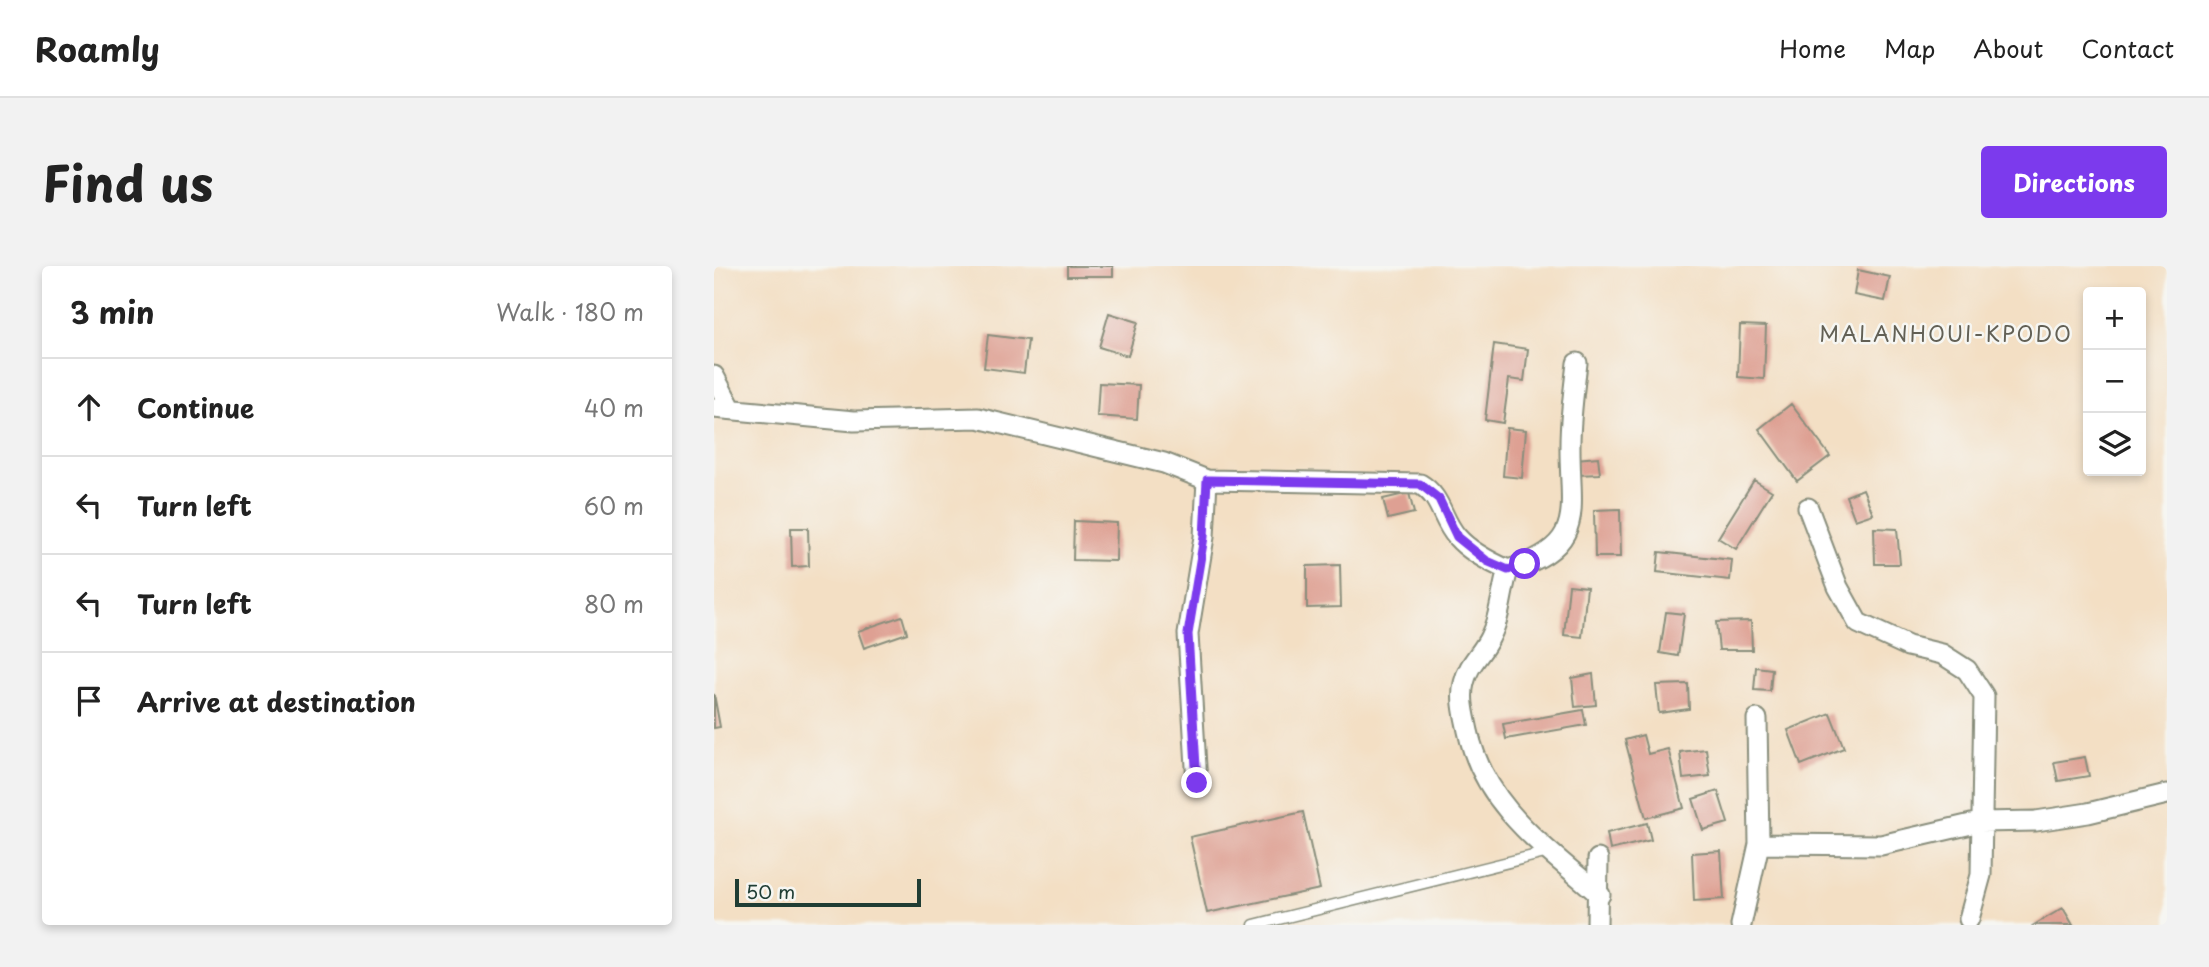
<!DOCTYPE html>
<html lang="en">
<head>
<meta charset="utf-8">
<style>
  :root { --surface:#fff; --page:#f2f2f2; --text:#222; --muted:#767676; --line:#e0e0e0; --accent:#7c3aed }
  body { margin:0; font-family:"Playpen Sans",sans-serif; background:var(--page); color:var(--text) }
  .controls { position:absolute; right:21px; top:21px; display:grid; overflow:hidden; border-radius:7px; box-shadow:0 4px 10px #0003 }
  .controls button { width:63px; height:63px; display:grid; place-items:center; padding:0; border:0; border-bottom:2px solid var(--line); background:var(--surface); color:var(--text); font:35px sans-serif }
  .scale { position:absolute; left:21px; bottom:18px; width:186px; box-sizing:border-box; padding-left:7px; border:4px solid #1f3d34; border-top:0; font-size:19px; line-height:24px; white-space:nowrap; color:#1f3d34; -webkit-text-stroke:5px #f6f6f2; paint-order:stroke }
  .stop { position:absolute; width:21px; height:21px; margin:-16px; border:5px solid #7c3aed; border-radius:50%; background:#fff }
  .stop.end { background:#7c3aed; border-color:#fff; box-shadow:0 2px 7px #0008 }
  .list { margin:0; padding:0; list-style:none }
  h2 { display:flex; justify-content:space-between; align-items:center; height:91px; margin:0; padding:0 28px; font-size:30px }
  h2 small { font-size:23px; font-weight:400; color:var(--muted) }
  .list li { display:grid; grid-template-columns:46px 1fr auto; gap:21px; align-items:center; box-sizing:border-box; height:98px; padding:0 28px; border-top:2px solid var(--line) }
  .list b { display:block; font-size:26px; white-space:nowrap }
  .list em { font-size:23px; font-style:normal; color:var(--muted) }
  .icon { flex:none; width:38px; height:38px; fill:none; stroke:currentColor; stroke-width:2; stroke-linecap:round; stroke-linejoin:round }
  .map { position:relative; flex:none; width:1453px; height:659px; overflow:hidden; border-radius:7px }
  header { display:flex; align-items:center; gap:42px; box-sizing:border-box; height:98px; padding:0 35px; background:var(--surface); border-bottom:2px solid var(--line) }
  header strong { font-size:33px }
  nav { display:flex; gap:38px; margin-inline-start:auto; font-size:24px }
  .intro { display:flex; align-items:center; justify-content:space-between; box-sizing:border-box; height:168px; padding:0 42px }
  h1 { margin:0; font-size:49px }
  .button { padding:18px 32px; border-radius:7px; background:var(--accent); color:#fff; font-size:24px; font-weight:700 }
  main { display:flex; gap:42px; padding:0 42px }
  aside { flex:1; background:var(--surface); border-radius:7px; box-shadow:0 4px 10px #0003 }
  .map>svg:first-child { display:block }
  .building { fill:#dea093 }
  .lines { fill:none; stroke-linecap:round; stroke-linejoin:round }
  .lane-casing { stroke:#898e7c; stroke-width:13 }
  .street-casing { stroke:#898e7c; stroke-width:23 }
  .lane { stroke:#fff; stroke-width:10 }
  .street { stroke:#fff; stroke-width:19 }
  .route { stroke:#7c3aed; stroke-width:9 }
  .labels { text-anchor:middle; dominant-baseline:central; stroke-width:5; stroke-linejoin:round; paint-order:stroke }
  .quarter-label { font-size:21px; letter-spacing:2px; fill:#626055; stroke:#f6f6f2 }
</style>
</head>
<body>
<header>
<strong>Roamly</strong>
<nav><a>Home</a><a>Map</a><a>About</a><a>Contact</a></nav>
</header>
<div class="intro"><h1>Find us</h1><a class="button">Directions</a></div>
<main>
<aside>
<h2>3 min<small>Walk · 180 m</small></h2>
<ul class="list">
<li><svg class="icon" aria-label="ahead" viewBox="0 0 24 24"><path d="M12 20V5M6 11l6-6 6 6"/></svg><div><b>Continue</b></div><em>40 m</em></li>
<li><svg class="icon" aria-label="left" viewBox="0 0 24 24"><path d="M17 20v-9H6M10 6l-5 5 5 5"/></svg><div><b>Turn left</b></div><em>60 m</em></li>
<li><svg class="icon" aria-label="left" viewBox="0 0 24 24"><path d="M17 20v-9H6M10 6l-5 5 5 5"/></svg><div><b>Turn left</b></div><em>80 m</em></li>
<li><svg class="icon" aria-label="arrive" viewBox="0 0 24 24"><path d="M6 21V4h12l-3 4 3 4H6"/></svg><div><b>Arrive at destination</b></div></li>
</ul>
</aside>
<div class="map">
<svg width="1453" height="659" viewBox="0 0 1453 659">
  <rect width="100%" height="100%" fill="#f6f6f2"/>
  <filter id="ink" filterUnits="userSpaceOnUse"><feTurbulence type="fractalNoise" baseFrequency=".0143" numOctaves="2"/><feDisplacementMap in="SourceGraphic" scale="14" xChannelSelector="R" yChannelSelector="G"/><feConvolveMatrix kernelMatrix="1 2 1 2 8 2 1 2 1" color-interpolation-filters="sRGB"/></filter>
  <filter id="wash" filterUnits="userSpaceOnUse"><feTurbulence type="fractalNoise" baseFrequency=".00686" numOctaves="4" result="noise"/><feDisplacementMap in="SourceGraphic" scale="28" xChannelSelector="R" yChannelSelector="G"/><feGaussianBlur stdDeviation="1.57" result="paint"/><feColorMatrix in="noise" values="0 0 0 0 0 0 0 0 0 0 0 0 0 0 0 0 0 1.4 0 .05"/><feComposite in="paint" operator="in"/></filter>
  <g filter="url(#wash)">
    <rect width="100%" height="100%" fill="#f3dfc4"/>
    <g id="blocks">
      <path class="building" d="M353,0H399V10H353Z
        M1144,4L1176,11L1171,35L1140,29Z
        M395,47L424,56L414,90L385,81Z
        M1026,59L1052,60L1050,113L1024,111Z
        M274,69L314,74L310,107L270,102Z
        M780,78L814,83L810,115L795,113L789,157L771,154Z
        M385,117L425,119L423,153L383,150Z
        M1077,138L1116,190L1083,215L1045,163Z
        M793,162L812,164L808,212L789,210Z
        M884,191L886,208L863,209L862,193Z
        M1040,214L1058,225L1022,283L1004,272Z
        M1149,223L1159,248L1141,254L1132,230Z
        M695,227L700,247L674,253L669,233Z
        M906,243L907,291H881L880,244Z
        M360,255L403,257L402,295L359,294Z
        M77,262H94L95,300L78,301Z
        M1160,262L1183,263L1186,298H1161Z
        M945,286L1018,294L1016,314L943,306Z
        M626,299L627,341L593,342V300Z
        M855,319L873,321L868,371L850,369Z
        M952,346L970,348L964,390L946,387Z
        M188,350L193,367L150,382L144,365Z
        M1037,355L1038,384H1005L1002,356Z
        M1042,401L1058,403L1056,425L1040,424Z
        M879,408L882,439L861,441L858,412Z
        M974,418L975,443L945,447L942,419Z
        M0,428L6,461L0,462Z
        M869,444L872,459L792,473L789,458Z
        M1116,447L1130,482L1087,499L1074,464Z
        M929,469L934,488L954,483L970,542L932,552L911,474Z
        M992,483L996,510L969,513L966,486Z
        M1371,491L1375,510L1344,515L1340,496Z
        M1004,525L1014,557L989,564L979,533Z
        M589,546L606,623L493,647L476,571Z
        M933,557L937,574L896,584L893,567Z
        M1007,585L1010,633L980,635L978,587Z
        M1349,642L1359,659H1320Z"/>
    </g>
  </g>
  <g filter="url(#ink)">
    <use href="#blocks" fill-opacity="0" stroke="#898e7c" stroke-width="2"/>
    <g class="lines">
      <defs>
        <path id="lane" d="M540,659L835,586"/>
        <path id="street" d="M0,110L17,142
          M0,142L140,155L264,152L450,197L493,214L706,218C728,231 727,253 743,271C756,286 776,296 794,304C875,279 855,245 856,178C856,151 860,124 863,97
          M1094,242L1124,321L1144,357L1194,380L1228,388L1253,404L1270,430L1267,609L1255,653
          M794,304C787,326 787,350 776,371C768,388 754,398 750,417C746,433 751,450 754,465C770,540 831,581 886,629
          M483,517L474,368L490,271L493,214
          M1045,578L1167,579L1266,556L1322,555L1374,547L1453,528
          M883,659L884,593
          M1027,659L1045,578L1043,453"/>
      </defs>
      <use href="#lane" class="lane-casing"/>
      <use href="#street" class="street-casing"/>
      <use href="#lane" class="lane"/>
      <use href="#street" class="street"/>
    </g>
  </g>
  <g class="lines" filter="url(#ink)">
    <path class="route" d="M483,517L474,368L490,271L493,214L706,218L725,233L743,271L773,295L794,304L811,298"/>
  </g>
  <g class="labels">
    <g class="quarter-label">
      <text x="1232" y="67">MALANHOUI-KPODO</text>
    </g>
  </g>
</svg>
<div class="controls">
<button>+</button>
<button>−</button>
<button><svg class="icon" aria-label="layers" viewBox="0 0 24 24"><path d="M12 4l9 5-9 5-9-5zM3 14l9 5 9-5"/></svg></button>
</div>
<div class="scale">50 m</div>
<div class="stop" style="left:811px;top:298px"></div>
<div class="stop end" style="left:483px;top:517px"></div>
</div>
</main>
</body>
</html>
